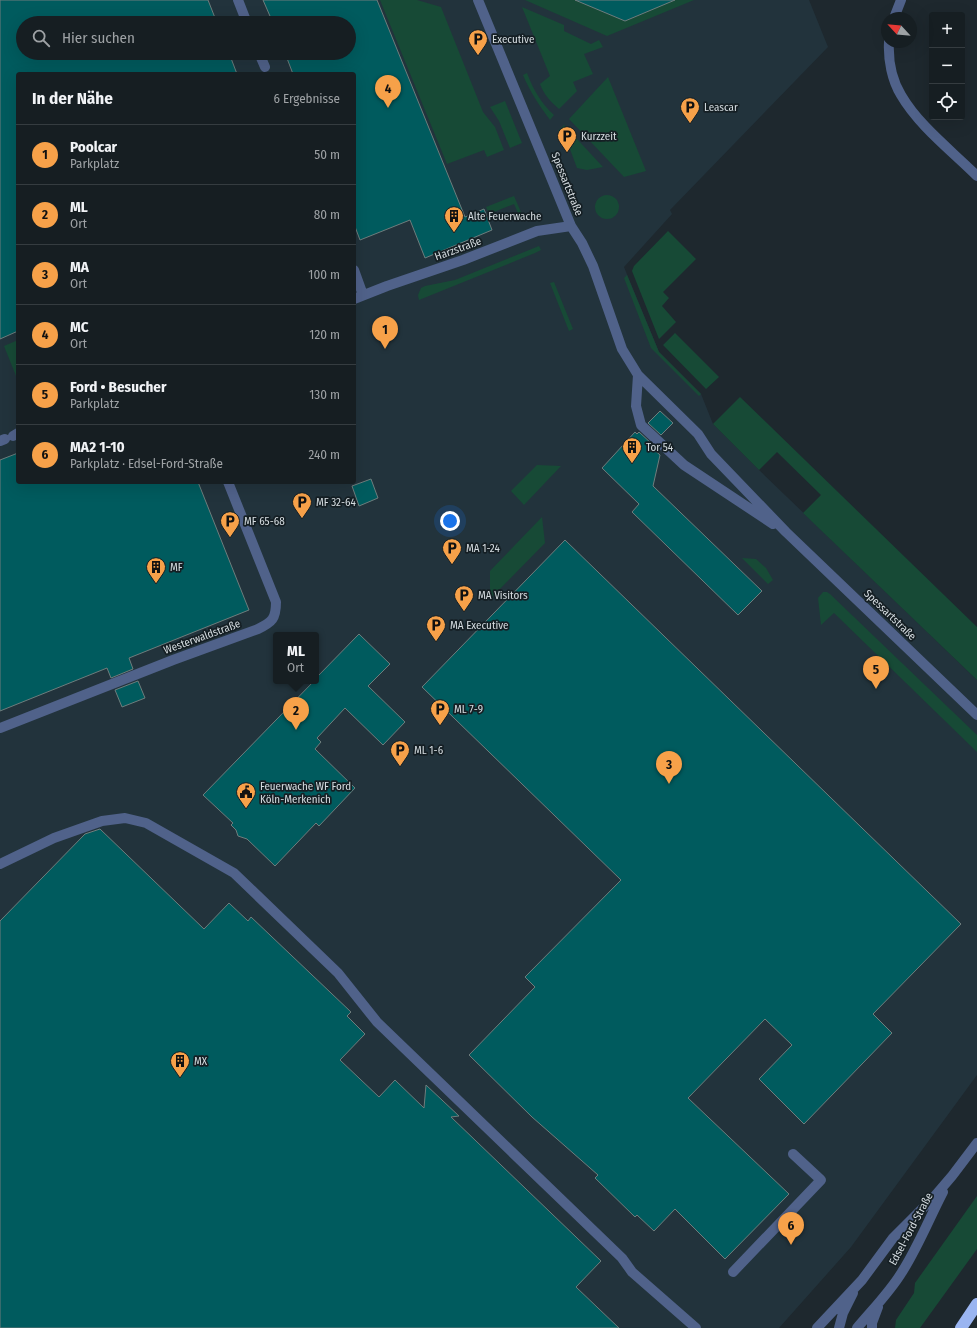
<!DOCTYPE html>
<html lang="de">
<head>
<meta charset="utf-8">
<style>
  :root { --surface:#161e22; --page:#232b2f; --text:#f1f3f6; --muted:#9ea2a5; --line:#353c40; --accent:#f7a149 }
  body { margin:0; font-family:"Fira Sans Condensed",sans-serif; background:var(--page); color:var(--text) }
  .controls { position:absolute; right:12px; top:12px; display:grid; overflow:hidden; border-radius:4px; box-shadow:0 4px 16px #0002 }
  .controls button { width:36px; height:36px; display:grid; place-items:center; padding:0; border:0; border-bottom:1px solid var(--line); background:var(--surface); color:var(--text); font:20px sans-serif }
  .compass { position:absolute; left:881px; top:12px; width:36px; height:36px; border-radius:50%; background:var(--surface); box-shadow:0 4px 16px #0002; rotate:296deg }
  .you { position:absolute; left:450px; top:521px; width:14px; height:14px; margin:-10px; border:3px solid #fff; border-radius:50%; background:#1a73e8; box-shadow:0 0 0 6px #1a73e833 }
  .badge { display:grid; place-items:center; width:26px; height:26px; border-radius:50%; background:var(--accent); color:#111; font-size:13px; font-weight:700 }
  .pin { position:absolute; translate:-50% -33px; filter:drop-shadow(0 1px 2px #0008) }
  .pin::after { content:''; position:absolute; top:21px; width:14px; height:12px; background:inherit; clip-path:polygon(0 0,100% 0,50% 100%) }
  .popup { position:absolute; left:273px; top:632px; width:46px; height:52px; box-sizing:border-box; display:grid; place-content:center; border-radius:4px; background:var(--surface); filter:drop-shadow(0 1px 3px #0005); font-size:13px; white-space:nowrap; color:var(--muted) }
  .popup b { font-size:15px; color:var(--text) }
  .popup::after { content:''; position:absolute; left:50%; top:100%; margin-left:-8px; border:8px solid transparent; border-top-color:var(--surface) }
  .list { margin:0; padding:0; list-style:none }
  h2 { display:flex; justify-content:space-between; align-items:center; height:52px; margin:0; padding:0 16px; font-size:17px }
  h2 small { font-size:13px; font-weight:400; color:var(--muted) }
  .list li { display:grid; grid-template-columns:26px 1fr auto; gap:12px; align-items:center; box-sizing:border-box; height:60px; padding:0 16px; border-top:1px solid var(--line) }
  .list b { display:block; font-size:15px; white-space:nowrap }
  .list p { margin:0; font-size:13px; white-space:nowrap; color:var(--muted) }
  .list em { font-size:13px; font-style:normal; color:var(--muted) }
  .icon { flex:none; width:22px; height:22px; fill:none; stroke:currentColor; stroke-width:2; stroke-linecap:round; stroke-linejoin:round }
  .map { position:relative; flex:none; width:977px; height:1328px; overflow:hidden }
  .search { position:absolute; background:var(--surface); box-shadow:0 4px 16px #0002; left:16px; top:16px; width:340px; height:44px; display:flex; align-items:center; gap:10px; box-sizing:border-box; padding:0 14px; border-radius:22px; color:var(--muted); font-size:15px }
  .panel { position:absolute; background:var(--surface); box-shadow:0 4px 16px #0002; left:16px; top:72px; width:340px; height:412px; border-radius:4px }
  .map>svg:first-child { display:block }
  .built { fill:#22333c; fill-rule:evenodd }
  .green { fill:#174a36 }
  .building { fill:#005b5e; stroke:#6e7d7d }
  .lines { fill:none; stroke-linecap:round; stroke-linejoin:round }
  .minor { stroke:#50628a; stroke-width:10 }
  .highway { stroke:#9ab5f1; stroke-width:12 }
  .labels { text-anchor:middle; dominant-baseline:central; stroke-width:3.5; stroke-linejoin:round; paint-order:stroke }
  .poi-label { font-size:11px; fill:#d5dce0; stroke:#151f24; text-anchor:start }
  .street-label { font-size:11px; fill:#d5dce0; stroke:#151f24 }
</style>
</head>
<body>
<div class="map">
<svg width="977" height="1328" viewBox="0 0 977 1328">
  <rect width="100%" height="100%" fill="#1e282e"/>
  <path class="built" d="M0,0H809L828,47L670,210L672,214L624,267L659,352L701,394L713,424L759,470L977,680V1075L851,1247L779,1328H0ZM23,23H349V53H23ZM18,74H354V482H18ZM276,635H316V681H276Z"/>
  <path class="green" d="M380,0H417L441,7L483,112L495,127L504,150L487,157L484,150L447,164Z
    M525,0H575L625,21L652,10L656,0H694L607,36Z
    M522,7L564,25V31L591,44L599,40L603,47L584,54L593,74L573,82L577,91L559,109C551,102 544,95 540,84L550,76Z
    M527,73C533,89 541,103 554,115L550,120C539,105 530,92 523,75Z
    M608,77L646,171L624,177L569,119Z
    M505,101L522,143L510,148L499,121L490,107Z
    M564,125L603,167L587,170L577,168L565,136L561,137L558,131Z
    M595 207a12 12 0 1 1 24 0a12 12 0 1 1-24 0Z
    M514,196L524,219L521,220L514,204L489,214L486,207Z
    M668,231L696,259L663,292L669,298L662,306L676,322L659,339L632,271L634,266Z
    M539,246L541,250L535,253L419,300L418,295L421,288L425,286L455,280Z
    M627,275L659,352L701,394L699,396L651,348L624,278Z
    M554,282L573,329L569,331L550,283Z
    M675,333L719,377L706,389L663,345Z
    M18,340V381L4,346Z
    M740,397L977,627V680L803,513L821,495L777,452L759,470L713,424Z
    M537,465L561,466L524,505L511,491Z
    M542,517L545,543L490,599V571Z
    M742,558L756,559L766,568L773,580L768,584Z
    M823,592H827L830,594L977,735V752L834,613L821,625L818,598Z
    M977,1196V1249L920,1328H895L896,1320L914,1293L915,1283Z"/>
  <path class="building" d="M0,0H208L217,23H23V53H229L237,74H18V331L0,339Z
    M263,0H377L465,217L484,209L492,230L425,258L410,220L360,240L354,224V74H293L285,53H349V23H273Z
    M575,0H675L625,21Z
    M660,411L673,423L661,435L648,423Z
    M635,432L637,434L639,432L652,444L650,446L660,455L653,486L762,591L738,615L632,512L639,504L602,468Z
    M18,453V482H198L249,610L129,658L133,669L111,678L107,668L0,711V460Z
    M371,479L378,498L359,506L352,486Z
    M565,540L961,924L873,1014L892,1033L804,1124L759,1079L792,1045L765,1019L688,1098L789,1194L725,1259L675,1209L654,1231L637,1215L635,1217L595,1178L598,1175L532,1117L469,1055L535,987L525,977L621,880L422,687Z
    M359,634L390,664L368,686L405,722L383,745L345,708L317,738L321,742L315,749L355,788L319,826L316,823L275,866L247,839L238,836L236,830L231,825L233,823L203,795L314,681H316V678Z
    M138,681L145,698L122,707L115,690Z
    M100,829L204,929L229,903L248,921L251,917L351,1012L347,1016L365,1034L340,1060L379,1097L395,1080L424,1108L426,1085L459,1116L451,1117L601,1261L576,1287L619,1328H0V921L85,834Z"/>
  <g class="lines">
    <path class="minor" d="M238,0L247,23
      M478,0L571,226L582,243L593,266L622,349L638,375L698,434L711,454L786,532L977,715
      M894,18L901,0
      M889,42C888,60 892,80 901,95C919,126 952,151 977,176
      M259,53L265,67
      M354,270L363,295
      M354,299L387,286L463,260L537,231L571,226
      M638,375L636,406L641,425L684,465L773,524
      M13,436L18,433
      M0,441L5,439
      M0,728L173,660L258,629C272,622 276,619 276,602L228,482
      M0,864L54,838L102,821L125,818L146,823L234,873L338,973L377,1022L622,1258L632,1272L696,1328
      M733,1272L821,1180L793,1154
      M817,1328L862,1280L893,1238L934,1197L952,1176L977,1143
      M839,1328L843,1313L853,1293
      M857,1328C872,1310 890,1292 902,1272C918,1247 929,1219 943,1192
      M872,1328V1323L878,1307"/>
    <path class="highway" d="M961,1328L977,1304"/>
  </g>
  <defs>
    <symbol id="parking-pin" viewBox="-11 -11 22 30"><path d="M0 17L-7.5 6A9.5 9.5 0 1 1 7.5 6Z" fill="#f7a149" stroke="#151f24"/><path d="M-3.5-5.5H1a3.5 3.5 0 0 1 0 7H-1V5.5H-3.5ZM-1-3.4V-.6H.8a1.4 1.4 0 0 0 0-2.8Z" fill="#111"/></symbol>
    <symbol id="building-pin" viewBox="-11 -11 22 30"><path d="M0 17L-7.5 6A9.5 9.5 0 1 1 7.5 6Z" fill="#f7a149" stroke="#151f24"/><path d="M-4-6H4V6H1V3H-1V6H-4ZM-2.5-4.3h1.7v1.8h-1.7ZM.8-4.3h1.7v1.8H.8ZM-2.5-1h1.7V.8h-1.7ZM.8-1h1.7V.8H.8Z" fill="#111"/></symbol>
    <symbol id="civic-pin" viewBox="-11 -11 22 30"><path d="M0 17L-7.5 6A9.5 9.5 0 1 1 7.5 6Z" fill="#f7a149" stroke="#151f24"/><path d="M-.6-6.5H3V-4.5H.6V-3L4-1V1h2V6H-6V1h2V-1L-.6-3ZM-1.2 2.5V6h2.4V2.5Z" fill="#111"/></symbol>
  </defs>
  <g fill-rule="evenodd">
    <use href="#parking-pin" x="467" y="28" width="22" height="30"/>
    <use href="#parking-pin" x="679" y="96" width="22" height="30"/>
    <use href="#parking-pin" x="556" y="125" width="22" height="30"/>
    <use href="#building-pin" x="443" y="205" width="22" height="30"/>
    <use href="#building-pin" x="621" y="436" width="22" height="30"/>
    <use href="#parking-pin" x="291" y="491" width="22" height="30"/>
    <use href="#parking-pin" x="219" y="510" width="22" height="30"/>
    <use href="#parking-pin" x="441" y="537" width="22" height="30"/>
    <use href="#building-pin" x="145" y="556" width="22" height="30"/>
    <use href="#parking-pin" x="453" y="584" width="22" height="30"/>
    <use href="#parking-pin" x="425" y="614" width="22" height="30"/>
    <use href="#parking-pin" x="429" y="698" width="22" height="30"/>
    <use href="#parking-pin" x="389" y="739" width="22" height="30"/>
    <use href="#civic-pin" x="235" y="781" width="22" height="30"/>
    <use href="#building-pin" x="169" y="1050" width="22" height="30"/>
  </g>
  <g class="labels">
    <g class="poi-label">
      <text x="492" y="39">Executive</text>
      <text x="704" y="107">Leascar</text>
      <text x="581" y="136">Kurzzeit</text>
      <text x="468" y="216">Alte Feuerwache</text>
      <text x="646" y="447">Tor 54</text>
      <text x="316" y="502">MF 32-64</text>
      <text x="244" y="521">MF 65-68</text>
      <text x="466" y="548">MA 1-24</text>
      <text x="170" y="567">MF</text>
      <text x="478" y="595">MA Visitors</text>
      <text x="450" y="625">MA Executive</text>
      <text x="454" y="709">ML 7-9</text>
      <text x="414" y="750">ML 1-6</text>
      <text x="260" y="786">Feuerwache WF Ford<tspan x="260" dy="13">Köln-Merkenich</tspan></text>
      <text x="194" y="1061">MX</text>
    </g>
    <g class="street-label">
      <text transform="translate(567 184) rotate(68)">Spessartstraße</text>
      <text transform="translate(458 249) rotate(-20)">Harzstraße</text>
      <text transform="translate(890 615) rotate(44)">Spessartstraße</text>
      <text transform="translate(202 637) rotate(-20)">Westerwaldstraße</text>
      <text transform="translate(911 1229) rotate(-62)">Edsel-Ford-Straße</text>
    </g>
  </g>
</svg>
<div class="controls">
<button>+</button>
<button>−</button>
<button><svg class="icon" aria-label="locate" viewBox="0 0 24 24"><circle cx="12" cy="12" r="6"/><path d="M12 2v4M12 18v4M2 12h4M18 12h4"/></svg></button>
</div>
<svg class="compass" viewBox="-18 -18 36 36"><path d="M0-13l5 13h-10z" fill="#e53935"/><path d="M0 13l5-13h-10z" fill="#9ea2a5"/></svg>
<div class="you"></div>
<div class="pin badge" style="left:385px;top:349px">1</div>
<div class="pin badge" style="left:296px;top:730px">2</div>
<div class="popup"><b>ML</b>Ort</div>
<div class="pin badge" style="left:669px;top:784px">3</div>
<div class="pin badge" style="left:388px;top:108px">4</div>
<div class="pin badge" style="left:876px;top:689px">5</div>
<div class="pin badge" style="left:791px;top:1245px">6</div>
<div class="search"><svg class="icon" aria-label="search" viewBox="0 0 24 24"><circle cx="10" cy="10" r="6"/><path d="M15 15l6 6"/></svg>Hier suchen</div>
<section class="panel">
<h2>In der Nähe<small>6 Ergebnisse</small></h2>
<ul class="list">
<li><span class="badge">1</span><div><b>Poolcar</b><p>Parkplatz</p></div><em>50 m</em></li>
<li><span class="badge">2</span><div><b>ML</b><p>Ort</p></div><em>80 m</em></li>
<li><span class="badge">3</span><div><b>MA</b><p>Ort</p></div><em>100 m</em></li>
<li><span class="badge">4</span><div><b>MC</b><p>Ort</p></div><em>120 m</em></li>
<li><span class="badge">5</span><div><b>Ford • Besucher</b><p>Parkplatz</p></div><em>130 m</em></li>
<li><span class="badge">6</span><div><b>MA2 1-10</b><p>Parkplatz · Edsel-Ford-Straße</p></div><em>240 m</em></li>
</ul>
</section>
</div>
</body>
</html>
